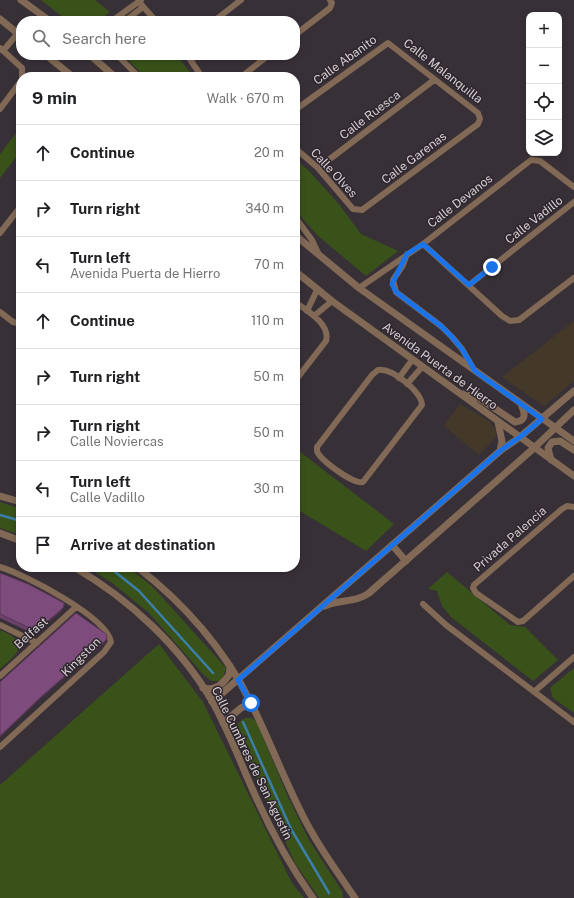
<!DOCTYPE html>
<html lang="en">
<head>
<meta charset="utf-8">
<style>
  :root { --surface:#fff; --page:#f2f2f2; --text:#202124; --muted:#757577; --line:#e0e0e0 }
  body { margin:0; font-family:"Public Sans",sans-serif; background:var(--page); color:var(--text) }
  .controls { position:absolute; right:12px; top:12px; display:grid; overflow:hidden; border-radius:8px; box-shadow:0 2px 6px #0003 }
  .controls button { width:36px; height:36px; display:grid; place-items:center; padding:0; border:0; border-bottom:1px solid var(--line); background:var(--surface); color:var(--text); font:20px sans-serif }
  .stop { position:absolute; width:12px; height:12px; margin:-9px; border:3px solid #1a73e8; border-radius:50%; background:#fff }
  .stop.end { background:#1a73e8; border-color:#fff; box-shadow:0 1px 4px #0008 }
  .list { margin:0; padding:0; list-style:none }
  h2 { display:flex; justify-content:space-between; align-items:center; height:52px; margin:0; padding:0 16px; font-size:17px }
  h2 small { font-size:13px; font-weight:400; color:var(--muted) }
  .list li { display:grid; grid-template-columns:26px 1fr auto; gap:12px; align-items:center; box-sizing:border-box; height:56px; padding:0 16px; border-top:1px solid var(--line) }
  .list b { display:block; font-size:15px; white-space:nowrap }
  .list p { margin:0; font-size:13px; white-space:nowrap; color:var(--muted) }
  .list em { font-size:13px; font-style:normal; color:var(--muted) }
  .icon { flex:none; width:22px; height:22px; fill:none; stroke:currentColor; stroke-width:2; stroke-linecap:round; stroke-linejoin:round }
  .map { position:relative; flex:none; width:574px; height:898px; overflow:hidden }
  .search { position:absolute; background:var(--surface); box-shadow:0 2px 6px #0003; left:16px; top:16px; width:284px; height:44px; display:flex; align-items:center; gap:10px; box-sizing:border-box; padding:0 14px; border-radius:16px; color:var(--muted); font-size:15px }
  .panel { position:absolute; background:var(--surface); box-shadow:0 2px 6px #0003; left:16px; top:72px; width:284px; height:500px; border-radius:16px }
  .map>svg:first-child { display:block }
  .commercial { fill:#443929 }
  .green { fill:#395219 }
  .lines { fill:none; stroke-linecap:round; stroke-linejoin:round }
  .stream { stroke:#3b7faa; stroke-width:2.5 }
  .minor { stroke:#816955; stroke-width:6 }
  .tertiary { stroke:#816955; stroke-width:7 }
  .wall { fill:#6c416b }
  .shaded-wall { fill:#583557 }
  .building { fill:#7e4c7c; stroke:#583557 }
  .route { stroke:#1a73e8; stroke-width:5 }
  .labels { text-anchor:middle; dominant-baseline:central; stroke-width:3; stroke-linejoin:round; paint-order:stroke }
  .street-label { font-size:12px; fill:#d6d0d5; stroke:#2e262d }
</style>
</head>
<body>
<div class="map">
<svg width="574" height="898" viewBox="0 0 574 898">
  <rect width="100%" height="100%" fill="#383037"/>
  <path class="commercial" d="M574,321V381L544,406L502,377Z
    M460,404L490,422L495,429L496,437L479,455L444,426Z"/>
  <path class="green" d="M41,0H95L110,12L99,21H68Z
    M123,55H176L194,77H145Z
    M21,127V151L0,178V154Z
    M295,159L307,169L338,203L361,234L398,251L366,276L317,235L295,210Z
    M295,448L394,524L366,551L295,508Z
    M0,502L21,509V535L0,528Z
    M87,567H128L153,587L226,668L222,681H211L203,674L149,613L112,583Z
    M447,572L510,625L525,627L558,660L533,681L451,617L442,606L437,591L428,589Z
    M0,630C31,643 19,652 0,669Z
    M159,644L203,702L292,883L304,898H0V785Z
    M574,668V713L553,698L550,688Z
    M252,718L256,721L288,797L309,840L342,891L343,898H319L295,863L236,732C237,722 242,717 252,718Z"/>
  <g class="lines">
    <path class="stream" d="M0,515L21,521
      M109,567L139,591L213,673
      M243,722L291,829L329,893"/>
    <path class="minor" d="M139,2L156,21
      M112,21L141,0
      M125,21L143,7
      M214,21L241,0
      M295,35L330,8L332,3L330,0
      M0,48L22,68V77
      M3,51L18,33
      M117,55L139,77
      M187,55L202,77
      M241,77L269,55
      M0,109L21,81
      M295,110L388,43L478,113L480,119L478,124L362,210L353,209L318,168L295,148
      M318,168L434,80
      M295,217L312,240L319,255
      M0,233L21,206
      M423,244L502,316L510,321L519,320L574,278
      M407,254L403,265L393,280L396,292L441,326L452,337L462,349L473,368
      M469,285L574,202
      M359,288L423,244L531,160L540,161L574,187
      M295,302C306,310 331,324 326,341L295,381
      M307,311L317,290
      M0,312L13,322L21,324
      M314,316L332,301
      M378,370C392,368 421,391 422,405L363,482C354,485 320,460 317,451V447L372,375Z
      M399,378L412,360
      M407,384L422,367
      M574,507L567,506L562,509L474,585L473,588L476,593L518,622L523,621L574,576
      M0,567C24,574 107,617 111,642L104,652L0,747
      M423,604L446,625L574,722
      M0,625L37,643
      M0,676L76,607
      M535,691L574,657"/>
    <path class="tertiary" d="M21,0L50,21
      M0,19L21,36
      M46,55L73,77
      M90,55L115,77
      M295,235L359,288L574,441
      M295,271L332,301L574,476
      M462,394L479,398L515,422C527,421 525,413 521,404
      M498,422L502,441L500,451
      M551,460L548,448L552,442L560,441L574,450
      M0,496L21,502
      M0,533L21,541
      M392,545L406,561
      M74,567C129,599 180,646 212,701C229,731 241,764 255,795C271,831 290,866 313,898
      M137,567C184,603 225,650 251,703C268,737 282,774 299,808C314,840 335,869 355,898
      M325,606C340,599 356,603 369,593L534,448L574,410
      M203,688C215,691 222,685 229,675L230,668
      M212,702L500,451L520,437L574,391
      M223,723L241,708L251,703"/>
  </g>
  <path class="wall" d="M0,573L61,611L34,634L0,618Z"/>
  <path class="shaded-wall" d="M63,608L61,611L34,634L36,631Z
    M106,640L104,643L40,699L0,737V736L42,696Z"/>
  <path class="building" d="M0,573L28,584L64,603V605L63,608L36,631L0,614Z
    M76,613L106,634L107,638L106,640L42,696L0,736V682Z"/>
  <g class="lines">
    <path class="route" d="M251,703L238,680L500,451L520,437L542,419L475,371L462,349L452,337L441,326L396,292L392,284L407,254L423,244L469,285L492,267"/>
  </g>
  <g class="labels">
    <g class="street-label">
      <text transform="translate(345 60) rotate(-36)">Calle Abanito</text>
      <text transform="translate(443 71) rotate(38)">Calle Malanquilla</text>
      <text transform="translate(370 115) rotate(-37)">Calle Ruesca</text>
      <text transform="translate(414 158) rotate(-37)">Calle Garenas</text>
      <text transform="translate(334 173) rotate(47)">Calle Olves</text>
      <text transform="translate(460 201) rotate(-38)">Calle Devanos</text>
      <text transform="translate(534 220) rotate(-38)">Calle Vadillo</text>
      <text transform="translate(440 366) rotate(36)">Avenida Puerta de Hierro</text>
      <text transform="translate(510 539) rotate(-41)">Privada Palencia</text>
      <text transform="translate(31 633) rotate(-42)">Belfast</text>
      <text transform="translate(81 657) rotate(-45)">Kingston</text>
      <text transform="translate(252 763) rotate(64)">Calle Cumbres de San Agustín</text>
    </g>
  </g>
</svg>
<div class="controls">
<button>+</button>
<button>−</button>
<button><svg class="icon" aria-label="locate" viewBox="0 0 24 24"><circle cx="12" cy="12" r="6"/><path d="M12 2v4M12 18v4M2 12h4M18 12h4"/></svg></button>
<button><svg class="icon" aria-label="layers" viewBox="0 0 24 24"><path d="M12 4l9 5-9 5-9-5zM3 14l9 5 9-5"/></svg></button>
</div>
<div class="stop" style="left:251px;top:703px"></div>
<div class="stop end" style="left:492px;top:267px"></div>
<div class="search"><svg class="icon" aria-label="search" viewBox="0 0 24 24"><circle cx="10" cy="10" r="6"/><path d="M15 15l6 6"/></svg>Search here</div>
<section class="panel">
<h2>9 min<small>Walk · 670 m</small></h2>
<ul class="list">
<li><svg class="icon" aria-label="ahead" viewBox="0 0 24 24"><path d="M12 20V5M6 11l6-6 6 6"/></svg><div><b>Continue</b></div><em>20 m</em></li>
<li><svg class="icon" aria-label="right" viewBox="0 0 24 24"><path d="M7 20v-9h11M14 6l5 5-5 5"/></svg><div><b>Turn right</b></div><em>340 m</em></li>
<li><svg class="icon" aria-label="left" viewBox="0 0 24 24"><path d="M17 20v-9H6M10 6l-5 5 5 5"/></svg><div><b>Turn left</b><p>Avenida Puerta de Hierro</p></div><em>70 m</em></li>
<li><svg class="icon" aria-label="ahead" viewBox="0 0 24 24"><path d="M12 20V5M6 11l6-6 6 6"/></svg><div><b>Continue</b></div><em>110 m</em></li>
<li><svg class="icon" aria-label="right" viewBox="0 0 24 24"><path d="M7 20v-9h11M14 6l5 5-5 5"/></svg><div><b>Turn right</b></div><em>50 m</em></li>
<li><svg class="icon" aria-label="right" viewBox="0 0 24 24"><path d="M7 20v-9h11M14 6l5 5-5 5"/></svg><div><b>Turn right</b><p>Calle Noviercas</p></div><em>50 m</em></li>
<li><svg class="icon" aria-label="left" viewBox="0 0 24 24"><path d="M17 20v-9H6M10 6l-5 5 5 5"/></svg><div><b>Turn left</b><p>Calle Vadillo</p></div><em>30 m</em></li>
<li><svg class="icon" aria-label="arrive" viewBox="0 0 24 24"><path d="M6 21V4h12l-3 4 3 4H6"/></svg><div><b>Arrive at destination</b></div></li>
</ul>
</section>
</div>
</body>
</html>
